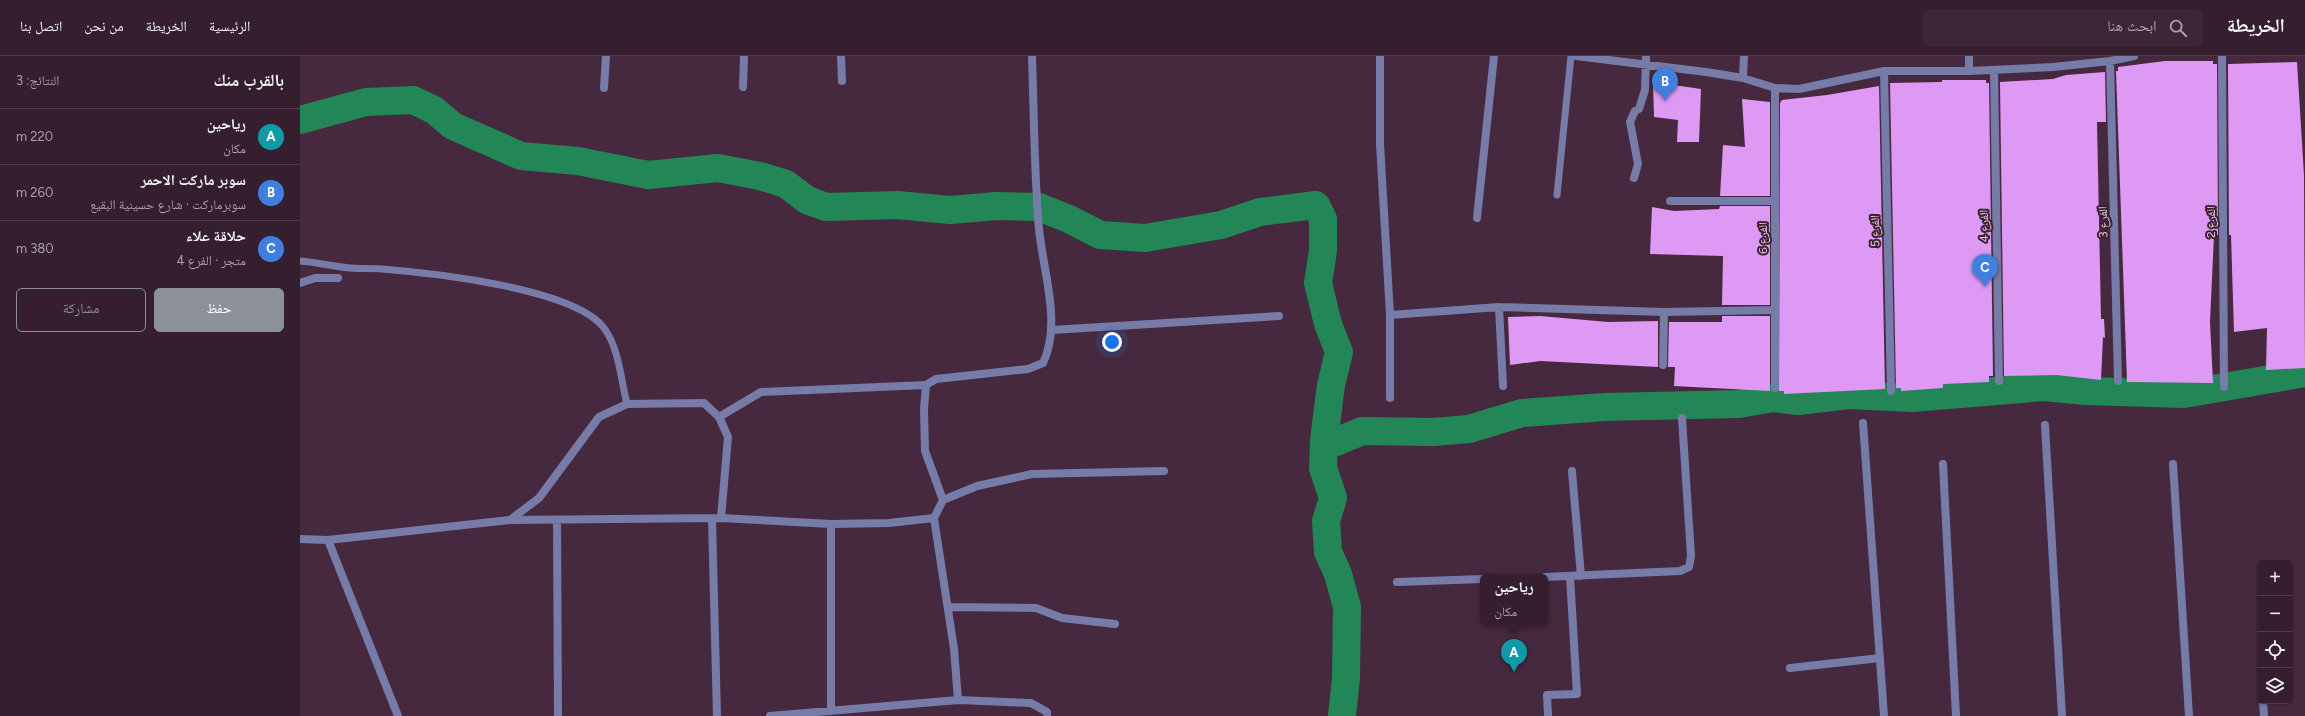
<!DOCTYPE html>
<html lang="ar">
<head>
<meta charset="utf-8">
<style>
  :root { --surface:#351f2f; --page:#3d2737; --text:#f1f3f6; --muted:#aaa2aa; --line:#4f3d4b; --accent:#8c9099 }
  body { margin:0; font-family:Figtree,"Noto Naskh Arabic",sans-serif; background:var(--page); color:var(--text); direction:rtl }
  .controls { position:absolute; right:12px; bottom:12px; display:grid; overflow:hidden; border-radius:6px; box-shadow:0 1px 3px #0004 }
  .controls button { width:36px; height:36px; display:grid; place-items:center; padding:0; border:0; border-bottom:1px solid var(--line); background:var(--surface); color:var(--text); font:20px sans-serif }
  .you { position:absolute; left:812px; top:286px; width:14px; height:14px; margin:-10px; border:3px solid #fff; border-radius:50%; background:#1a73e8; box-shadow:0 0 0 6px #1a73e833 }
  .badge { display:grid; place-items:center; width:26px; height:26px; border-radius:50%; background:var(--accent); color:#fff; font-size:13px; font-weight:700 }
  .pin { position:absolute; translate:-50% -33px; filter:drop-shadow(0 1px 2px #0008) }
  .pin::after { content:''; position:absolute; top:21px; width:14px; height:12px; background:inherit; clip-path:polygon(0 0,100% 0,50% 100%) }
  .popup { position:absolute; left:1180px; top:518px; width:68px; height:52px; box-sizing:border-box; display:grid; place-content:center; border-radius:6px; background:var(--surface); filter:drop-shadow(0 1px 3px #0005); font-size:13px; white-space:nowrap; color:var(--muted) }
  .popup b { font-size:15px; color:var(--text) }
  .popup::after { content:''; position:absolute; left:50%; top:100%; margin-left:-8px; border:8px solid transparent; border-top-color:var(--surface) }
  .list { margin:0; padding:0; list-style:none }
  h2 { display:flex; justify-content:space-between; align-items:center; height:52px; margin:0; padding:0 16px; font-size:17px }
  h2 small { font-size:13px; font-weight:400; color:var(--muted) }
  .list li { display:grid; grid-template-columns:26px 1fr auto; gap:12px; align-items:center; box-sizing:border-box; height:56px; padding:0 16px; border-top:1px solid var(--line) }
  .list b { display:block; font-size:15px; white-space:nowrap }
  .list p { margin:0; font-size:13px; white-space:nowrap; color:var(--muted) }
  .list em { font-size:13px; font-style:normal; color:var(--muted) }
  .actions { display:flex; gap:8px; padding:12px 16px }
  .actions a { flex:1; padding:9px 0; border:1px solid var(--accent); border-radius:6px; text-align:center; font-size:14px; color:var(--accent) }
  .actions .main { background:var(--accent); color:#fff }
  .icon { flex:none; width:22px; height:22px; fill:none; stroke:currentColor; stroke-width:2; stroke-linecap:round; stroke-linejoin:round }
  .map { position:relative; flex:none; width:2005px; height:660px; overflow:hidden; direction:ltr }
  header { display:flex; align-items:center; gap:24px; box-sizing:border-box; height:56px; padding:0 20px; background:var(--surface); border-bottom:1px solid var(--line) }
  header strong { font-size:19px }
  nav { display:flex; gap:22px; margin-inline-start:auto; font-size:14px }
  .search { width:280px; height:36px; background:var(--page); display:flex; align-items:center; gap:10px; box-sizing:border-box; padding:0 14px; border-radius:6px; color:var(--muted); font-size:15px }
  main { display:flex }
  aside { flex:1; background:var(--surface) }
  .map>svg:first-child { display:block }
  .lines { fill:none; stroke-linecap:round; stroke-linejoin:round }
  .river { stroke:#228656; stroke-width:28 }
  .building { fill:#de99f4 }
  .service { stroke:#767ca7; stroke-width:7 }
  .minor { stroke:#767ca7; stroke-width:8 }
  .labels { text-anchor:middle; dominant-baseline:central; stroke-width:4; stroke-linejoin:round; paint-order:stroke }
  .street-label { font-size:12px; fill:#e2cedb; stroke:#3c1f34 }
</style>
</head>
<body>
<header>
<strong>الخريطة</strong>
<div class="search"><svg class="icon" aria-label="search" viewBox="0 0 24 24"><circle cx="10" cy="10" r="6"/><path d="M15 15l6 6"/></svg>ابحث هنا</div>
<nav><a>الرئيسية</a><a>الخريطة</a><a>من نحن</a><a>اتصل بنا</a></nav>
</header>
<main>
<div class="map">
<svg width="2005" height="660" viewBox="0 0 2005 660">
  <rect width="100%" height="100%" fill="#47293f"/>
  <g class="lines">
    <path class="river" d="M0,64L66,46L113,44L134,54L153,70L221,100L278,105L348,119L418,112L460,120L486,128L507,144L526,151L597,149L650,154L697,150L739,151L769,163L800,179L845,182L921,169L960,156L1016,149L1023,163V195L1018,227L1028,268L1039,296L1031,329L1024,384L1036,386L1062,375L1133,376L1169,373L1222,357L1305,351L1439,348L1473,342L1498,345L1549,339L1612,342L1744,331L1785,335L1884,338L2005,317
      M1024,384L1023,412L1033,442L1026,465L1028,496L1038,518L1047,551L1046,622L1042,660"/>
  </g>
  <path class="building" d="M1865,5H1913V8H1917L1918,179H1914L1910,266L1913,327L1827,326L1816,15H1818V11Z
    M1997,6L2004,119L2005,312L1966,314L1967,272L1934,276L1931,179H1929L1928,8Z
    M1805,16L1806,66H1797L1801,263H1804L1805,282L1803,281L1801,324L1757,319L1704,320L1700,26L1753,23L1766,19Z
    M1642,24H1686V27H1689L1693,320H1689V326L1643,328V332L1601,335V332H1596L1590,27L1642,26Z
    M1353,26L1401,33L1399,86H1377L1378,64L1354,61Z
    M1579,30L1585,333L1484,338V335H1479L1480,47L1482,44L1527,39Z
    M1442,43L1470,46V140H1420L1423,89L1445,91Z
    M1420,150H1470V249H1422L1423,200L1350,198L1352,151L1374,155L1419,153Z
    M1240,260L1308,266L1358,265V311L1240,305L1210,309L1208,261Z
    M1422,260H1470V335L1374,330L1375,311H1368L1369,266H1422Z"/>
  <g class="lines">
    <path class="service" d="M1257,139L1271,0
      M0,205C17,206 34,211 51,212C61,213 71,212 82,213C132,217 274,232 304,272C319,292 321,324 327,348"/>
    <path class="minor" d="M541,0L542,25
      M1080,0V88L1090,259
      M1276,0L1406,16L1443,22L1475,32L1499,33L1584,15H1669L1753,11L1810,5L1834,0
      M1922,0L1924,331
      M1810,5L1818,325
      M1694,14L1699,325
      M1584,15L1591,335
      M1669,15V0
      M1443,22L1444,0
      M443,31L444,0
      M304,32L306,0
      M1475,32V332
      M1334,122L1338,108L1330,66L1335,55L1339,53L1345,34L1346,0
      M1370,145H1475
      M1177,162L1194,0
      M0,227L15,222H38
      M1199,251L1203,330
      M752,274L979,260
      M1363,309L1364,256
      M1090,342V259L1199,251L1364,256L1475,254
      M419,361L461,336L626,329
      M1563,367L1584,660
      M1745,369L1762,660
      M1643,408L1656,660
      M1873,408L1889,660
      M1272,415L1281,520
      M643,444L625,395L624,353L626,329L636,323L728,313L743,307C762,268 743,215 739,173C734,116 734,57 732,0
      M634,462L643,444L677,430L732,418L864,415
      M412,463L417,660
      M210,464L421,462L531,468L589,467L634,462L654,593L658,644L731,647L747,656V660
      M257,464L258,660
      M531,468V655
      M0,483L28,484L210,464L239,442L299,361L327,348L404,347L419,361L428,381L421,462
      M28,484L98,660
      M1245,521L1380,515L1389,511L1391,500L1382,362
      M1097,526L1183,523
      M648,551L736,552L762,562L815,568
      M1490,612L1580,602
      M1963,645L1964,660
      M470,660L658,644
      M1248,660L1247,639L1277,638L1270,520"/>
  </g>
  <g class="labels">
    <g class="street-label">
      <text transform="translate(1803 166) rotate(-92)">الفرع 3</text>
      <text transform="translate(1911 166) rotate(-90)">الفرع 2</text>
      <text transform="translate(1684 170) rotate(-91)">الفرع 4</text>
      <text transform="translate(1575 175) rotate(-91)">الفرع 5</text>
      <text transform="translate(1463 182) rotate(-90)">الفرع 6</text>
    </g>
  </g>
</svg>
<div class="controls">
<button>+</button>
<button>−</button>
<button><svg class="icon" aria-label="locate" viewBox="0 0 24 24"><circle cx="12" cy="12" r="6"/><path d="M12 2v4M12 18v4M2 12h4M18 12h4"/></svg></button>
<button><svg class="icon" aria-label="layers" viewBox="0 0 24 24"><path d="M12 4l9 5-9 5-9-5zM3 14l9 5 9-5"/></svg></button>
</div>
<div class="you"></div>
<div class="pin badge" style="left:1214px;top:616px;background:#0f9aa8">A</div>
<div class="popup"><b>رياحين</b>مكان</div>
<div class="pin badge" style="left:1365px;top:45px;background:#3f7fe0">B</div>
<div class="pin badge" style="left:1685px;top:231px;background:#3f7fe0">C</div>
</div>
<aside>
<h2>بالقرب منك<small>النتائج: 3</small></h2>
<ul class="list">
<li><span class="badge" style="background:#0f9aa8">A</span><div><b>رياحين</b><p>مكان</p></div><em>220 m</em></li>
<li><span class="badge" style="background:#3f7fe0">B</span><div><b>سوبر ماركت الاحمر</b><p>سوبرماركت · شارع حسينية البقيع</p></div><em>260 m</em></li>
<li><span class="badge" style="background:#3f7fe0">C</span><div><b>حلاقة علاء</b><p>متجر · الفرع 4</p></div><em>380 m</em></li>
</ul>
<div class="actions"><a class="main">حفظ</a><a>مشاركة</a></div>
</aside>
</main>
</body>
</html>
